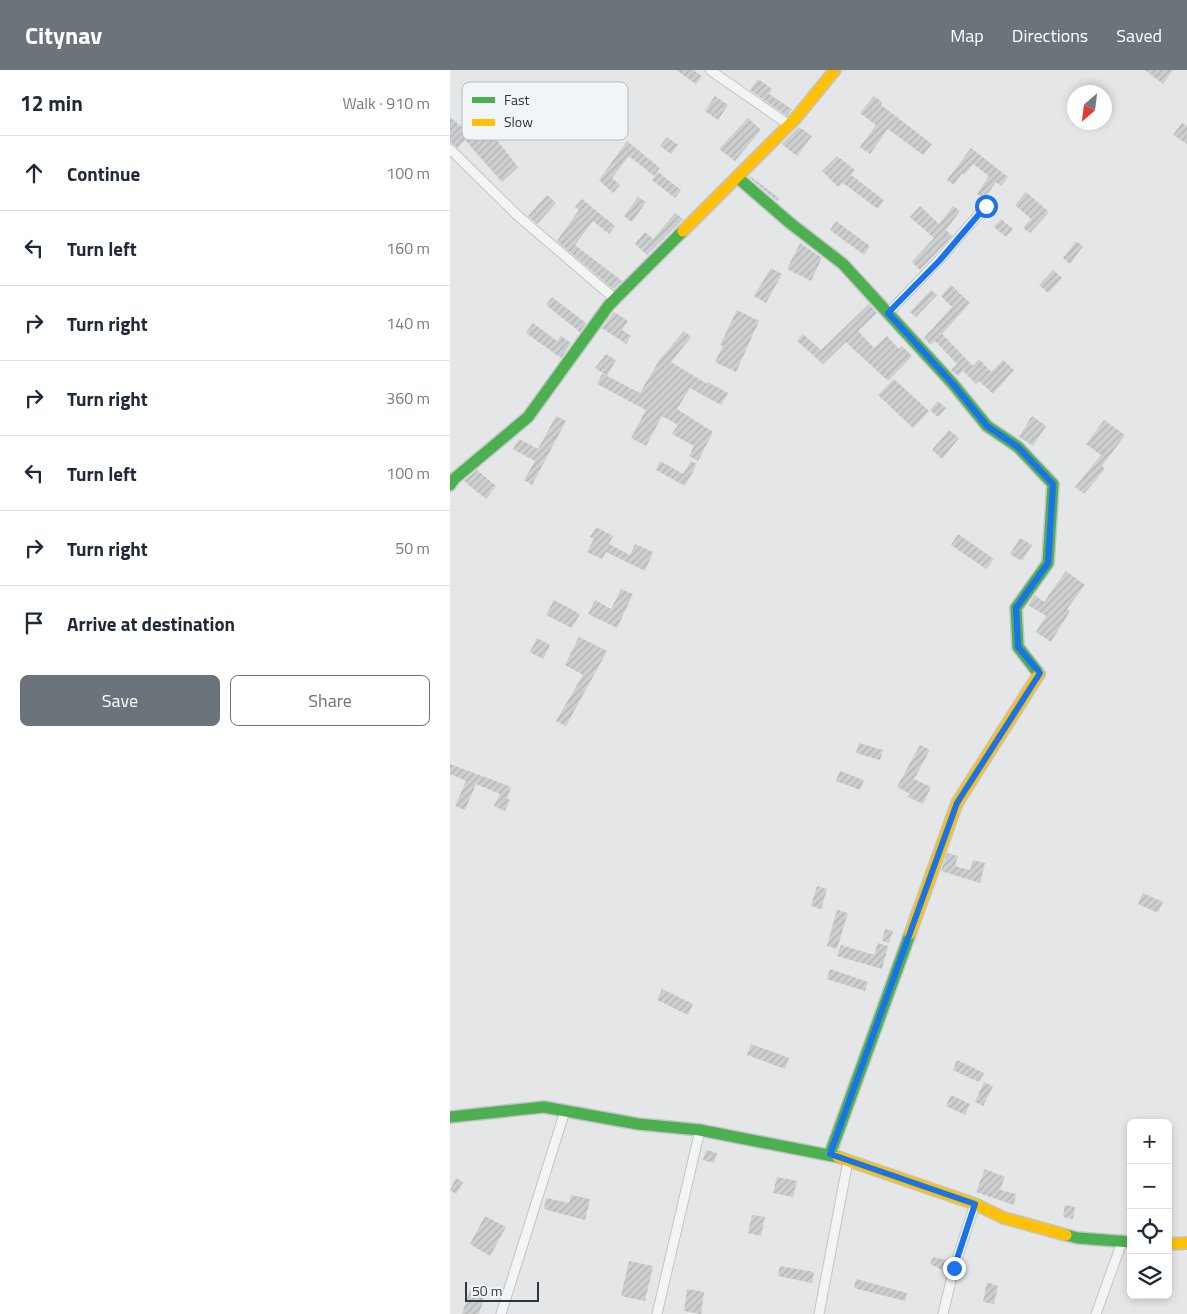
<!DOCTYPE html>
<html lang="en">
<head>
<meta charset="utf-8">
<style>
  :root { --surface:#fff; --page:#f6f6f7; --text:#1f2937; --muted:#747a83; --line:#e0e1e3; --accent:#6c747b }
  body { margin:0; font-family:"Titillium Web",sans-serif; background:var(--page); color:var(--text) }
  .controls { position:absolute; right:15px; bottom:15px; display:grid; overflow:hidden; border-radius:8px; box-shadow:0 2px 8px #0003 }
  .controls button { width:45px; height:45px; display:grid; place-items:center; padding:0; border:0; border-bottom:1px solid var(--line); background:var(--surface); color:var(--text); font:25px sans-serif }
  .compass { position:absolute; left:617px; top:15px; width:45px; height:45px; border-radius:50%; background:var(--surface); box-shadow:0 2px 8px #0003; rotate:208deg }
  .scale { position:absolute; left:15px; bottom:12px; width:74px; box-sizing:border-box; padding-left:5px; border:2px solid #2b3741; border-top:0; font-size:14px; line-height:18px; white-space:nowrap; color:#2b3741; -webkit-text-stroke:4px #f2f5f7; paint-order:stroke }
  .stop { position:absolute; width:15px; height:15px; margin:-11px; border:4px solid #1a73e8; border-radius:50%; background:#fff }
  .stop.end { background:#1a73e8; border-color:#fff; box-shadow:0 1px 5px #0008 }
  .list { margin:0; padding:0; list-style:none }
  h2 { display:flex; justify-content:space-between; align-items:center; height:65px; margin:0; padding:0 20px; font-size:21px }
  h2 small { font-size:16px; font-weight:400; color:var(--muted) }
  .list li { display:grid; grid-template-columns:32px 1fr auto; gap:15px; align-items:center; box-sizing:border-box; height:75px; padding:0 20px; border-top:1px solid var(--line) }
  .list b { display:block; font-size:19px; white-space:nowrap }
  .list em { font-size:16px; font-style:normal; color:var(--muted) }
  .actions { display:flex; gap:10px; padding:15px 20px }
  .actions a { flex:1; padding:11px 0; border:1px solid var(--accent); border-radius:8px; text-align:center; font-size:18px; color:var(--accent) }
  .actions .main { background:var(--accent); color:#fff }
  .icon { flex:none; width:28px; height:28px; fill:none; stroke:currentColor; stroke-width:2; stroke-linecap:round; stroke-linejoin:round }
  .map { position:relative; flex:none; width:737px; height:1244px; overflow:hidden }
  header { display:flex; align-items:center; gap:30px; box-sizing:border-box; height:70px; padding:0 25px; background:var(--accent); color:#fff }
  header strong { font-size:24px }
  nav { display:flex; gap:28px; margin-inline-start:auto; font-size:18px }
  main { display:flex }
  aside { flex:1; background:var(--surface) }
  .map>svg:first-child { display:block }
  .building { fill:url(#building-hatch) }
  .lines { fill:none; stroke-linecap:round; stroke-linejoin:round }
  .street-casing { stroke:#c2c4c6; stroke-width:11 }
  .fast-casing { stroke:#c2c4c6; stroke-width:14 }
  .slow-casing { stroke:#c2c4c6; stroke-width:14 }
  .street { stroke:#f3f4f5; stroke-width:9 }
  .fast { stroke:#4caf50; stroke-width:11 }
  .slow { stroke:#ffc107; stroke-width:11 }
  .route { stroke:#1a73e8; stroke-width:6 }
  .key { fill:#f2f5f7; stroke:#b6bcc0; stroke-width:1 }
  .key-label { font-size:14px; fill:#2b3741 }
</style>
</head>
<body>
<header>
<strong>Citynav</strong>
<nav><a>Map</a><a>Directions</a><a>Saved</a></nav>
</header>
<main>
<aside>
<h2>12 min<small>Walk · 910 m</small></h2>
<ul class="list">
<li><svg class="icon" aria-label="ahead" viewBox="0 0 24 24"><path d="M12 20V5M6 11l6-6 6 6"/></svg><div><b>Continue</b></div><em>100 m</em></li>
<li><svg class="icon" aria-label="left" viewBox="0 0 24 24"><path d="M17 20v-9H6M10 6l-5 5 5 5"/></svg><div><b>Turn left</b></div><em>160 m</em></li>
<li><svg class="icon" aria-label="right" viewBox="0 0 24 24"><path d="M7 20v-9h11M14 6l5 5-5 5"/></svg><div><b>Turn right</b></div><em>140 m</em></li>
<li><svg class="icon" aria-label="right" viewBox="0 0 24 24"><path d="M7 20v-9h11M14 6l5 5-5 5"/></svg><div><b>Turn right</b></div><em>360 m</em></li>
<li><svg class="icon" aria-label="left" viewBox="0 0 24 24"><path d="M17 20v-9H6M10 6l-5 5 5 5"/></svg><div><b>Turn left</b></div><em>100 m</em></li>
<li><svg class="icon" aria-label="right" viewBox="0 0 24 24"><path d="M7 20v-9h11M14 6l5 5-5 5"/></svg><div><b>Turn right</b></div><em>50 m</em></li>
<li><svg class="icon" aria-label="arrive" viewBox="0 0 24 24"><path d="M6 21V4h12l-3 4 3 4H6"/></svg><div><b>Arrive at destination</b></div></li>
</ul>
<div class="actions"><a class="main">Save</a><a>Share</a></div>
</aside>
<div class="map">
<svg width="737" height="1244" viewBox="0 0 737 1244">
  <defs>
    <pattern id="building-hatch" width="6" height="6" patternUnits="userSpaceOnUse" patternTransform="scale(1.25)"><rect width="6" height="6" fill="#ccced0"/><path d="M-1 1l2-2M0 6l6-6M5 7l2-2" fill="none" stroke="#afb2b4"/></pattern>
  </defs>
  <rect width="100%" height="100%" fill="#e4e6e8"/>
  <path class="building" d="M226,0H243L252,6L246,14Z
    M695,0H723L713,14Z
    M308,9L322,19L319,24L342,39L337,46L300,20Z
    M265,26L278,35L268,50L255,41Z
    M424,26L432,32L431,35L482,74L473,85L438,59L420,84L410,77L426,55L410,43Z
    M35,37L44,47L35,55L68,97L52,112L15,70L8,78L0,72V47L13,58Z
    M298,48L311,60L285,91L269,79Z
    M732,53L737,56V74L723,65Z
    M349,57L362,66L347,86L332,74Z
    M217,67L228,75L221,84L210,76Z
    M177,71L210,98L204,106L179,86L162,108L170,115L163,123L149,110Z
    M521,78L558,107L551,116L546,112L534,129L527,124L539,106L523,94L514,105L512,103L504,115L497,110Z
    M387,86L405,100L401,105L434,130L428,139L393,113L388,117L372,101Z
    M208,102L231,120L225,128L202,110Z
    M300,106L329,128L327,131L299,107Z
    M576,122L599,142L580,163L573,158L581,149L565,135Z
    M97,125L106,133L87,154L78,146Z
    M188,127L196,132L182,152L174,146Z
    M132,129L165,156L159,164L143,151L125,175L172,211L163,219L107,171L129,140L125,137Z
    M470,136L489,154L503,136L510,141L496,160L502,166L470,200L462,192L484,168L460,147Z
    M225,143L233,149L197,185L185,174L195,162L203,169Z
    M551,149L563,159L556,167L544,157Z
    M386,151L420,176L414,185L380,160Z
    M626,171L633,176L620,194L613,188Z
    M350,173L372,188L361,211L337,199Z
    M321,198L332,204L316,233L304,226Z
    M603,200L612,208L598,223L589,215Z
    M501,215L520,233L492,264L523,296L529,289L541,302L553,290L564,300L543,324L529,311L526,314L513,301L508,306L501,300L507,294L485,271L481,275L474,268L502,237L491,226Z
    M481,220L487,225L466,247L460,242Z
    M102,227L136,253L130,262L96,235Z
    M419,234L427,243L408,261L424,278L437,266L449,279L452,276L462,286L438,311L396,272L373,294L347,271L353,264L371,280Z
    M287,240L309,251L286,302L265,292L273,276L270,275Z
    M164,242L178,251L172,260L181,266L176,274L152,258Z
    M83,253L107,271L111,266L121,273L111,288L76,263Z
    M234,261L241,267L221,292L257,314L258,312L278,323L271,335L240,318L227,339L263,362L248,391L239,386L244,376L222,364L228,355L212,346L196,376L181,368L196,340L147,314L152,304L156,305L145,298L156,284L166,290L157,306L190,323L210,289Z
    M444,309L479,341L463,358L428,325Z
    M488,331L496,338L488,347L480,340Z
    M106,346L116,351L82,415L74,410L85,391L63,379L69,369L88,379Z
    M582,346L596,356L583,376L569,367Z
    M654,350L675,365L652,396L655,399L634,424L625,417L651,385L636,374Z
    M499,360L509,368L492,389L482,380Z
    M210,391L233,404L241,391L247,394L235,416L206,400Z
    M27,400L46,416L36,429L14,411Z
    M146,457L163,466L159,474L180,485L185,474L203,482L195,501L156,482L152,489L137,482L144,469L140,467Z
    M508,464L544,489L536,499L501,475Z
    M570,468L582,475L572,491L560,484Z
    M616,501L635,515L617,539L620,541L601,572L586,562L596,546L578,535L585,525L594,532Z
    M171,519L183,524L167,558L138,544L145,530L161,539Z
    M104,530L130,544L122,558L96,545Z
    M129,567L157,581L116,656L106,651L133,605L115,595Z
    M87,568L100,575L93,589L80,582Z
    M409,673L433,680L430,690L406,683Z
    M470,675L480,680L464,709L481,717L473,734L458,727L460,724L447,717Z
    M0,694L61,717L57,729L60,730L55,741L44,736L50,724L26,714L15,740L5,736L16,711L0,704Z
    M390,701L414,710L410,720L386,711Z
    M497,783L508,786L505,796L520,800L523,790L535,793L530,813L491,801Z
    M367,816L377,819L371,839L361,836Z
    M693,823L713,832L708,843L688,834Z
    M387,840L398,843L387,879L377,876Z
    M435,859L443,861L439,873L432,871Z
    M428,873L438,876L432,899L387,886L391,875L424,885Z
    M380,899L418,912L415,921L377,909Z
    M212,919L243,934L238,945L207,930Z
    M301,974L339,988L335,999L297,985Z
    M507,990L534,1003L529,1012L503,1000Z
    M534,1012L543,1016L533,1036L525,1032Z
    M501,1025L520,1034L515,1045L496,1036Z
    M256,1080L267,1083L264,1093L253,1090Z
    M535,1099L555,1107L550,1120L566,1124L564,1135L526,1122Z
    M327,1107L347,1111L343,1127L323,1123Z
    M6,1108L13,1112L6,1124L0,1120Z
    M121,1125L140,1129L135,1150L94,1139L96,1128L119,1133Z
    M615,1135L625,1137L623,1149L613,1147Z
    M302,1145L315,1147L311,1166L298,1163Z
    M35,1146L56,1157L40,1186L20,1174Z
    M483,1187L500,1191L497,1202L480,1194Z
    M179,1191L203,1196L195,1231L171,1226Z
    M330,1196L364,1202L362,1213L328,1206Z
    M406,1209L457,1223L455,1231L404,1218Z
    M537,1212L548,1216L544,1234L533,1232Z
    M237,1219L254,1222L251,1244L234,1241Z
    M20,1220L35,1225L29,1244H12Z"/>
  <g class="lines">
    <defs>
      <path id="street" d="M260,0L339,55
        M0,79L67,145L165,229
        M438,243L489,190L536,136
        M51,1244L115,1041
        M207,1244L250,1060
        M369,1244L398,1091
        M493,1244L504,1198L525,1134
        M646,1244L672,1172"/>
      <path id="fast" d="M287,107L340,153L393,194L503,314L537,356L568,377L603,414L598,493L566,538L568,577L589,604
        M0,415L4,409L78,347L159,235L233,161
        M0,1047L94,1037L188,1054L250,1060L388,1087
        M380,1084L460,864
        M616,1165L628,1168L681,1172"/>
      <path id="slow" d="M233,161L345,49L385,0
        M460,864L507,733L589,604
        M388,1087L525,1134L554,1148L616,1165
        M718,1174L737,1173"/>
    </defs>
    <use href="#street" class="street-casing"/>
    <use href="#fast" class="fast-casing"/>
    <use href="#slow" class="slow-casing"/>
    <use href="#street" class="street"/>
    <use href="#fast" class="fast"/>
    <use href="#slow" class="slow"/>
  </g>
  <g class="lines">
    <path class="route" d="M504,1198L525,1134L380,1084L507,733L590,603L568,577L566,538L598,493L603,414L568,377L537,356L503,314L438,243L490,190L536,136"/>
  </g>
  <rect x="12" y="12" width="166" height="58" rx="8" class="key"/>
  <rect x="22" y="27" width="23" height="6" fill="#4caf50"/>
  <rect x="22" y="49" width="23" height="7" fill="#ffc107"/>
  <g class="key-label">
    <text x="54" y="35">Fast</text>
    <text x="54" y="57">Slow</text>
  </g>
</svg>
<div class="controls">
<button>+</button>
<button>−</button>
<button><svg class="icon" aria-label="locate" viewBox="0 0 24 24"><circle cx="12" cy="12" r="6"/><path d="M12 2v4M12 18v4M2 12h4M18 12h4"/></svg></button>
<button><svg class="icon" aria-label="layers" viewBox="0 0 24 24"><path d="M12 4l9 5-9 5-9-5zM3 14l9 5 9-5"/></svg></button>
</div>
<svg class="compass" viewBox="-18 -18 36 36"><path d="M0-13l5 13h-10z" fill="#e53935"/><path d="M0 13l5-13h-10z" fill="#747a83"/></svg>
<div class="scale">50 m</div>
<div class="stop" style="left:536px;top:136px"></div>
<div class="stop end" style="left:504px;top:1198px"></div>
</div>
</main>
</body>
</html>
